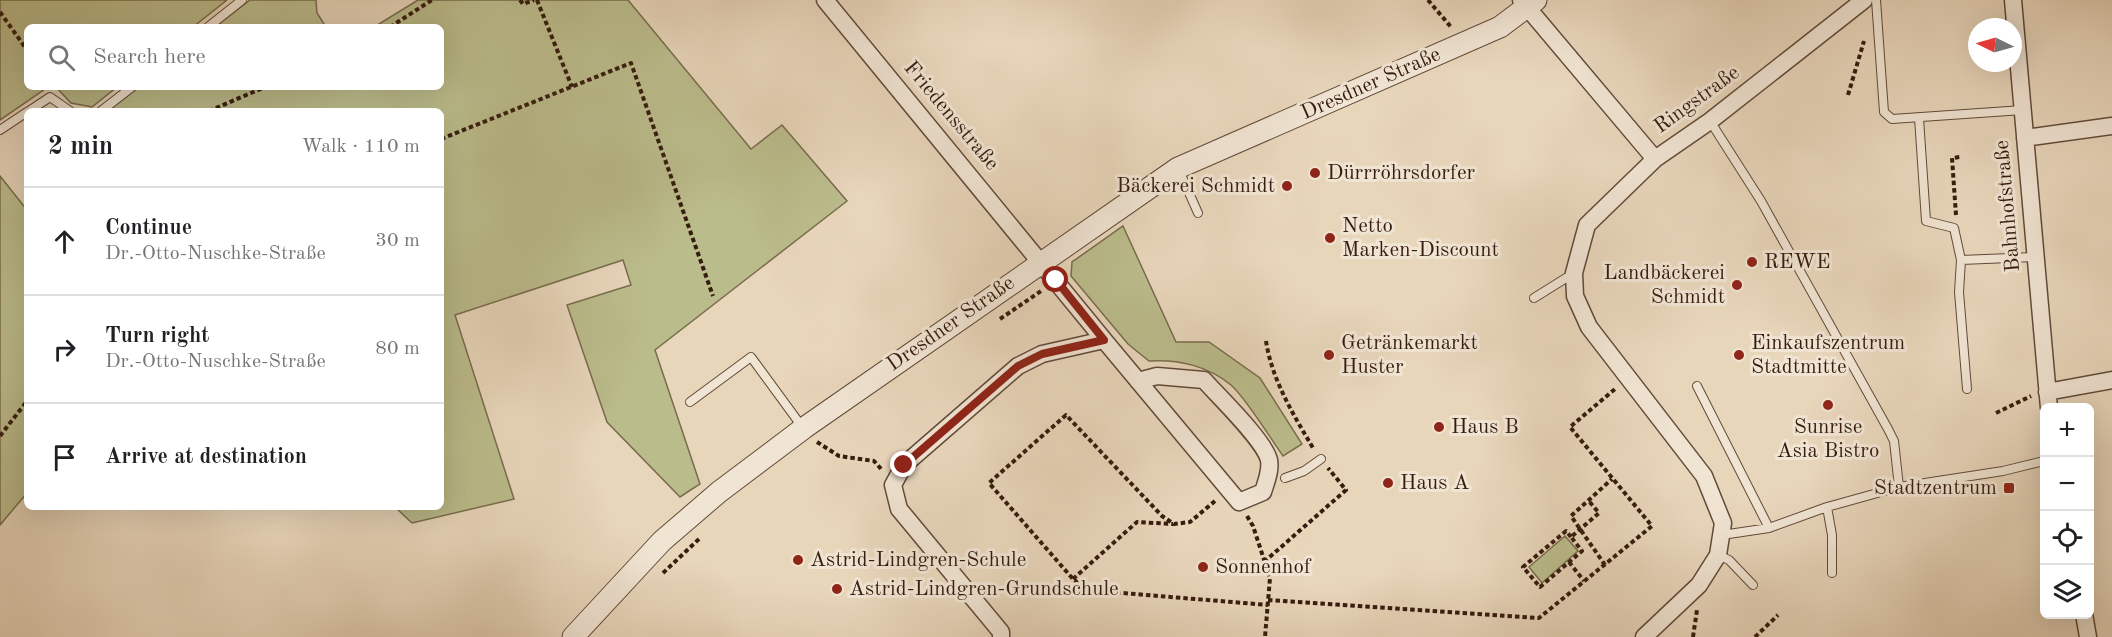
<!DOCTYPE html>
<html lang="en">
<head>
<meta charset="utf-8">
<style>
  :root { --surface:#fff; --page:#f6f6f6; --text:#202124; --muted:#757577; --line:#e0e0e0 }
  body { margin:0; font-family:"Old Standard TT",serif; background:var(--page); color:var(--text) }
  .controls { position:absolute; right:18px; bottom:18px; display:grid; overflow:hidden; border-radius:9px; box-shadow:0 6px 24px #0002 }
  .controls button { width:54px; height:54px; display:grid; place-items:center; padding:0; border:0; border-bottom:2px solid var(--line); background:var(--surface); color:var(--text); font:30px sans-serif }
  .compass { position:absolute; left:1968px; top:18px; width:54px; height:54px; border-radius:50%; background:var(--surface); box-shadow:0 6px 24px #0002; rotate:275deg }
  .stop { position:absolute; width:18px; height:18px; margin:-14px; border:4px solid #8f2418; border-radius:50%; background:#fff }
  .stop.end { background:#8f2418; border-color:#fff; box-shadow:0 2px 6px #0008 }
  .list { margin:0; padding:0; list-style:none }
  h2 { display:flex; justify-content:space-between; align-items:center; height:78px; margin:0; padding:0 24px; font-size:26px }
  h2 small { font-size:20px; font-weight:400; color:var(--muted) }
  .list li { display:grid; grid-template-columns:39px 1fr auto; gap:18px; align-items:center; box-sizing:border-box; height:108px; padding:0 24px; border-top:2px solid var(--line) }
  .list b { display:block; font-size:22px; white-space:nowrap }
  .list p { margin:0; font-size:20px; white-space:nowrap; color:var(--muted) }
  .list em { font-size:20px; font-style:normal; color:var(--muted) }
  .icon { flex:none; width:33px; height:33px; fill:none; stroke:currentColor; stroke-width:2; stroke-linecap:round; stroke-linejoin:round }
  .map { position:relative; flex:none; width:2112px; height:637px; overflow:hidden }
  .search { position:absolute; background:var(--surface); box-shadow:0 6px 24px #0002; left:24px; top:24px; width:420px; height:66px; display:flex; align-items:center; gap:15px; box-sizing:border-box; padding:0 21px; border-radius:9px; color:var(--muted); font-size:22px }
  .panel { position:absolute; background:var(--surface); box-shadow:0 6px 24px #0002; left:24px; top:108px; width:420px; height:402px; border-radius:9px }
  .map>svg:first-child { display:block }
  .green { fill:#bbbc8c; stroke:#786c4d; stroke-width:1.5 }
  .lines { fill:none; stroke-linecap:round; stroke-linejoin:round }
  .service-casing { stroke:#624a39; stroke-width:10 }
  .minor-casing { stroke:#624a39; stroke-width:19 }
  .tertiary-casing { stroke:#624a39; stroke-width:23 }
  .path { stroke:#361c0e; stroke-width:4; stroke-dasharray:4.5 3; stroke-linecap:butt }
  .service { stroke:#f0e4d3; stroke-width:8 }
  .minor { stroke:#f0e4d3; stroke-width:16 }
  .tertiary { stroke:#f0e4d3; stroke-width:21 }
  .route { stroke:#8f2418; stroke-width:8 }
  .poi-dot { fill:#8f2418; stroke:#f0e4d3; stroke-width:2 }
  .labels { text-anchor:middle; dominant-baseline:central; stroke-width:6; stroke-linejoin:round; paint-order:stroke }
  .street-label { font-size:21px; fill:#361c0e; stroke:#f0e4d3 }
  .poi-label { font-size:21px; fill:#361c0e; stroke:#f0e4d3; text-anchor:start }
</style>
</head>
<body>
<div class="map">
<svg width="2112" height="637" viewBox="0 0 2112 637">
  <rect width="100%" height="100%" fill="#e8d6bb"/>
  <filter id="stains"><feTurbulence type="fractalNoise" baseFrequency=".00333" numOctaves="4"/><feColorMatrix values="0 0 0 0 .2 0 0 0 0 .09 0 0 0 0 .02 0 0 0 .5 -.17"/></filter>
  <radialGradient id="worn" r=".72"><stop offset=".6" stop-color="#630" stop-opacity="0"/><stop offset="1" stop-color="#630" stop-opacity=".3"/></radialGradient>
  <path class="green" d="M0,0H227L193,27H27V87H48L0,120Z
    M250,0H316L317,13L326,27H215Z
    M418,0H628L751,149L782,125L847,201L655,350L700,484L680,497L607,422L567,305L631,285L623,260L455,315L514,499L412,523L395,507H441V111H108L139,87H441V27H374Z
    M56,87H117L92,107L71,103Z
    M0,176L27,210V493L0,525Z
    M1123,226L1176,342H1209L1260,378L1302,444L1283,456C1271,439 1245,397 1231,385C1208,366 1178,359 1149,361L1128,344L1071,276L1072,262Z
    M1565,536L1578,551L1542,583L1529,567Z"/>
  <g class="lines">
    <defs>
      <path id="service" d="M1876,0L1884,112L1892,119L2023,110
        M208,27L242,0
        M29,111L50,97L70,111
        M101,111L132,87
        M1919,118L1926,221L1954,228L1961,260L1959,292L1967,389
        M1710,121L1761,201L1888,429L1894,441L1899,487
        M0,130L27,112
        M1178,168L1198,213
        M1961,260L2034,257
        M1534,298L1574,273
        M1697,386L1769,528
        M690,402L751,357L803,428
        M1285,478L1304,471L1321,459
        M1827,507L1832,535V573
        M1722,535L1769,528L1827,507L1899,487L2003,471L2044,461
        M1718,555L1729,560L1753,585"/>
      <path id="minor" d="M825,0L1104,340L1042,354L1018,366L904,465L893,485L899,509L1001,632V637
        M1521,0L1655,159
        M2013,0L2049,408
        M2025,138L2112,126
        M1104,340L1239,502L1263,492C1266,482 1271,471 1269,460C1264,440 1219,397 1204,380L1157,376L1138,381
        M2047,392L2112,380
        M2084,614L2088,637
        M1644,637L1699,585L1718,555L1723,523L1704,476L1589,327L1575,296L1574,273L1587,225L1655,159L1710,121L1864,0"/>
      <path id="tertiary" d="M573,637L662,541L719,492L804,428L1178,168L1500,27L1536,0"/>
    </defs>
    <use href="#service" class="service-casing"/>
    <use href="#minor" class="minor-casing"/>
    <use href="#tertiary" class="tertiary-casing"/>
    <path class="path" d="M520,0L523,4L534,0
      M537,0L572,87
      M1428,0L1451,27
      M0,12L27,50
      M390,27L432,0
      M1848,95L1864,41
      M209,111L265,87
      M441,139L631,63L713,296
      M1956,215L1952,158L1960,157
      M1000,319L1041,291
      M1266,341C1272,380 1293,414 1313,448
      M1996,413L2031,396
      M0,436L27,401
      M817,442L839,456L874,461L882,470
      M1215,501L1190,522L1174,524L1162,516L1066,415L989,483L1073,579L1086,590L1268,605
      M1247,516L1253,526L1270,578L1265,637
      M1571,537L1566,531L1523,567L1540,587L1582,551L1571,537L1599,513L1588,500
      M1264,562L1346,490L1328,468
      M1569,562L1584,581
      M1605,565L1571,516L1612,479
      M663,573L699,539
      M1073,579L1137,522L1173,524
      M1268,600L1539,618L1652,526L1570,427L1615,389
      M1693,637L1697,610
      M1755,637L1778,615"/>
    <use href="#service" class="service"/>
    <use href="#minor" class="minor"/>
    <use href="#tertiary" class="tertiary"/>
  </g>
  <g class="lines">
    <path class="route" d="M904,465L1018,366L1042,354L1104,340L1056,280"/>
  </g>
  <g class="poi-dot">
    <circle cx="1315" cy="173" r="6"/>
    <circle cx="1287" cy="186" r="6"/>
    <circle cx="1330" cy="238" r="6"/>
    <circle cx="1752" cy="262" r="6"/>
    <circle cx="1737" cy="285" r="6"/>
    <circle cx="1329" cy="355" r="6"/>
    <circle cx="1739" cy="355" r="6"/>
    <circle cx="1828" cy="405" r="6"/>
    <circle cx="1439" cy="427" r="6"/>
    <circle cx="1388" cy="483" r="6"/>
    <rect x="2003" y="482" width="12" height="12" rx="3"/>
    <circle cx="798" cy="560" r="6"/>
    <circle cx="1203" cy="567" r="6"/>
    <circle cx="837" cy="589" r="6"/>
  </g>
  <g class="labels">
    <g class="street-label">
      <text transform="translate(1371 84) rotate(-24)">Dresdner Straße</text>
      <text transform="translate(1697 100) rotate(-36)">Ringstraße</text>
      <text transform="translate(951 116) rotate(50)">Friedensstraße</text>
      <text transform="translate(2008 206) rotate(-95)">Bahnhofstraße</text>
      <text transform="translate(951 324) rotate(-35)">Dresdner Straße</text>
    </g>
    <g class="poi-label">
      <text x="1327" y="173">Dürrröhrsdorfer</text>
      <text x="1275" y="186" text-anchor="end">Bäckerei Schmidt</text>
      <text x="1342" y="226">Netto<tspan x="1342" dy="24">Marken-Discount</tspan></text>
      <text x="1764" y="262">REWE</text>
      <text x="1725" y="273" text-anchor="end">Landbäckerei<tspan x="1725" dy="24">Schmidt</tspan></text>
      <text x="1341" y="343">Getränkemarkt<tspan x="1341" dy="24">Huster</tspan></text>
      <text x="1751" y="343">Einkaufszentrum<tspan x="1751" dy="24">Stadtmitte</tspan></text>
      <text x="1451" y="427">Haus B</text>
      <text x="1828" y="427" text-anchor="middle">Sunrise<tspan x="1828" dy="24">Asia Bistro</tspan></text>
      <text x="1400" y="483">Haus A</text>
      <text x="1997" y="488" text-anchor="end">Stadtzentrum</text>
      <text x="810" y="560">Astrid-Lindgren-Schule</text>
      <text x="1215" y="567">Sonnenhof</text>
      <text x="849" y="589">Astrid-Lindgren-Grundschule</text>
    </g>
  </g>
  <rect width="100%" height="100%" filter="url(#stains)"/>
  <rect width="100%" height="100%" fill="url(#worn)"/>
</svg>
<div class="controls">
<button>+</button>
<button>−</button>
<button><svg class="icon" aria-label="locate" viewBox="0 0 24 24"><circle cx="12" cy="12" r="6"/><path d="M12 2v4M12 18v4M2 12h4M18 12h4"/></svg></button>
<button><svg class="icon" aria-label="layers" viewBox="0 0 24 24"><path d="M12 4l9 5-9 5-9-5zM3 14l9 5 9-5"/></svg></button>
</div>
<svg class="compass" viewBox="-18 -18 36 36"><path d="M0-13l5 13h-10z" fill="#e53935"/><path d="M0 13l5-13h-10z" fill="#757577"/></svg>
<div class="stop" style="left:1056px;top:280px"></div>
<div class="stop end" style="left:904px;top:465px"></div>
<div class="search"><svg class="icon" aria-label="search" viewBox="0 0 24 24"><circle cx="10" cy="10" r="6"/><path d="M15 15l6 6"/></svg>Search here</div>
<section class="panel">
<h2>2 min<small>Walk · 110 m</small></h2>
<ul class="list">
<li><svg class="icon" aria-label="ahead" viewBox="0 0 24 24"><path d="M12 20V5M6 11l6-6 6 6"/></svg><div><b>Continue</b><p>Dr.-Otto-Nuschke-Straße</p></div><em>30 m</em></li>
<li><svg class="icon" aria-label="right" viewBox="0 0 24 24"><path d="M7 20v-9h11M14 6l5 5-5 5"/></svg><div><b>Turn right</b><p>Dr.-Otto-Nuschke-Straße</p></div><em>80 m</em></li>
<li><svg class="icon" aria-label="arrive" viewBox="0 0 24 24"><path d="M6 21V4h12l-3 4 3 4H6"/></svg><div><b>Arrive at destination</b></div></li>
</ul>
</section>
</div>
</body>
</html>
